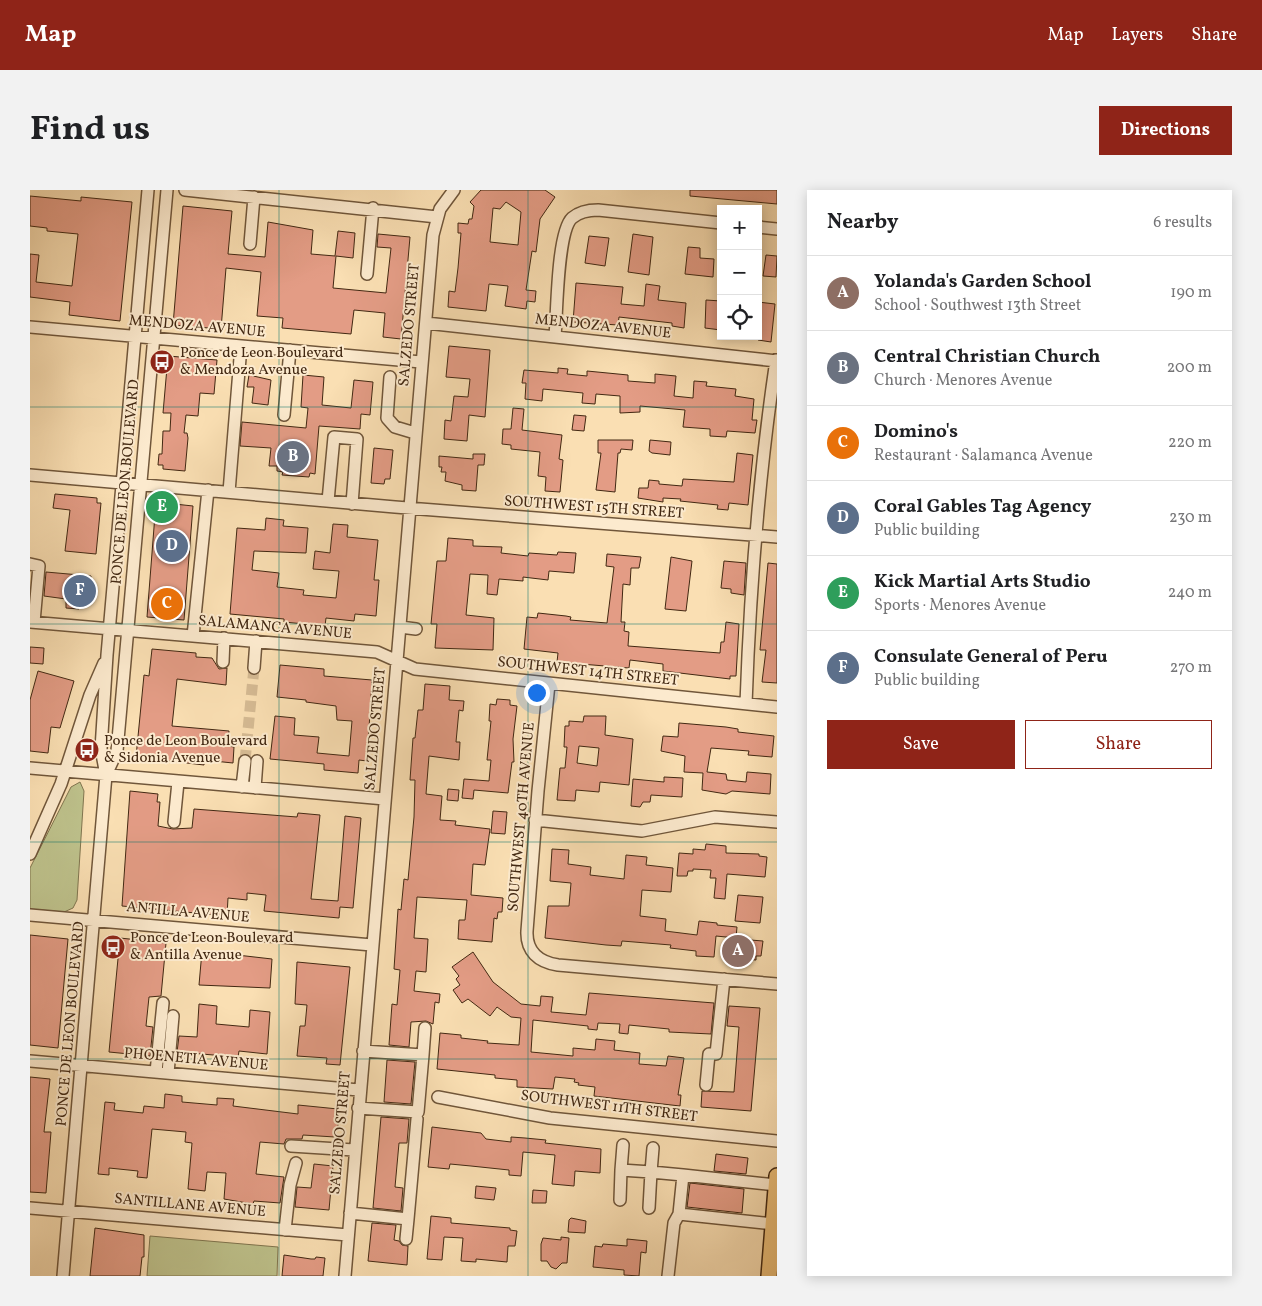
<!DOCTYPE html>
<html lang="en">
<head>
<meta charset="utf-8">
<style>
  :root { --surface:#fff; --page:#f2f2f2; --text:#202124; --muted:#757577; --line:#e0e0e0; --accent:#8f2418 }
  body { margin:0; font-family:Vollkorn,serif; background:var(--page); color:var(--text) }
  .controls { position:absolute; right:15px; top:15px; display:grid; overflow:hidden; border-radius:0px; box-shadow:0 2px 12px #0003 }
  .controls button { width:45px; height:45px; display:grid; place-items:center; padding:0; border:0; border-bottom:1px solid var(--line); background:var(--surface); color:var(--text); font:25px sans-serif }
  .you { position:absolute; left:506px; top:502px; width:18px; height:18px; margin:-12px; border:4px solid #fff; border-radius:50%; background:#1a73e8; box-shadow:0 0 0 8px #1a73e833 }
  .badge { display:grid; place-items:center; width:32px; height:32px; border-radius:50%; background:var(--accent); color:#fff; font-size:16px; font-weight:700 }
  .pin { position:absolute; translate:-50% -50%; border:2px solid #fff; box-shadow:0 1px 5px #0006 }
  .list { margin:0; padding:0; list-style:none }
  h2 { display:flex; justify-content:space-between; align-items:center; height:65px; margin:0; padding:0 20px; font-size:21px }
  h2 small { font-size:16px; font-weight:400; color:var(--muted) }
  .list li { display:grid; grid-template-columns:32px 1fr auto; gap:15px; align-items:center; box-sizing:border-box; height:75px; padding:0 20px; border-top:1px solid var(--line) }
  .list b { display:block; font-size:19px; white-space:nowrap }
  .list p { margin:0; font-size:16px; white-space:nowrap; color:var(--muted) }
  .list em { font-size:16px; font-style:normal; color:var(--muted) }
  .actions { display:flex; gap:10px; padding:15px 20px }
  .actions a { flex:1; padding:11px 0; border:1px solid var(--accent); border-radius:0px; text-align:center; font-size:18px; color:var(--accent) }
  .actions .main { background:var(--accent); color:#fff }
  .icon { flex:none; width:28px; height:28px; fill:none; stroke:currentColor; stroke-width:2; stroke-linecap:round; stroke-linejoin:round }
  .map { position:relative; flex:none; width:747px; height:1086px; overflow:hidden; border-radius:0px }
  header { display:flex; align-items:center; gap:30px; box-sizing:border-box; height:70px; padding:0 25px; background:var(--accent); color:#fff }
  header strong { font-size:24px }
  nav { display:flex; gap:28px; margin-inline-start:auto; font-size:18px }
  .intro { display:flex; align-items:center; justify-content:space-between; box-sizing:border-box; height:120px; padding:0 30px }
  h1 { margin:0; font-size:35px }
  .button { padding:12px 22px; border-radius:0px; background:var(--accent); color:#fff; font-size:18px; font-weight:700 }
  main { display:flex; gap:30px; padding:0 30px }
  aside { flex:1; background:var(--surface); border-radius:0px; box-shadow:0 2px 12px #0003 }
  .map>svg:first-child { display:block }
  .green { fill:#bec28c; stroke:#80754f }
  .building { fill:#e39c85; stroke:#422812; fill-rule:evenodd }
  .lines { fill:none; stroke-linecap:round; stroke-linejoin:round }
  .minor-tunnel { stroke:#d5ba93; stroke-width:11; stroke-dasharray:11 5.5; stroke-linecap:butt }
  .minor-casing { stroke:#70563a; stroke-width:14 }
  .major-casing { stroke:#422812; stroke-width:18 }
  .path { stroke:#422812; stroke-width:2; stroke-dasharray:1 2.5; stroke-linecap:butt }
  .minor { stroke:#fceace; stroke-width:11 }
  .major { stroke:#edc07a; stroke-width:15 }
  .grid { fill:none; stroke:#0f766e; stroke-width:1; stroke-opacity:0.55 }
  .labels { text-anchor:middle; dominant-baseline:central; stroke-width:4; stroke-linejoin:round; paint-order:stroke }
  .street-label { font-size:15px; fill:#422812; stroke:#fceace }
  .poi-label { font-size:15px; fill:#422812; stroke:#fceace; text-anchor:start }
</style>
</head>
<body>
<header>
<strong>Map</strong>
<nav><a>Map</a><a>Layers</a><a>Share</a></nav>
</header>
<div class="intro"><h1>Find us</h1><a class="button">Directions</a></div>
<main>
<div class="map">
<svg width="747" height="1086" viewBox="0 0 747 1086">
  <rect width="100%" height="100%" fill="#fadfb3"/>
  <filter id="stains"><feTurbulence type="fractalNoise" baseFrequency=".004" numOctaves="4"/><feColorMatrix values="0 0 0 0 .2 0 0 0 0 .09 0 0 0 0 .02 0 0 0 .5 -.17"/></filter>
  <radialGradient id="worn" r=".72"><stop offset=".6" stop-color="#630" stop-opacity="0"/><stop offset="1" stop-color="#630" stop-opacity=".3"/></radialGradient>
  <path class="green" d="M50,592L54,601L47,710L43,718L34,722L0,719V678L41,597Z
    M120,1046L248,1057L247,1086H117Z"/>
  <path class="building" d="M451,0H515L525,7L510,29L506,62L502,61L496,100L506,101L505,112L497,111L496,119L475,116L478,96L459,94L456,121L418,117L419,101L425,102L428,78L431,43H428V33L438,34L439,29H442L444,16L440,12ZM476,12L491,22L488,55L460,52L463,18L470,19Z
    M660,0H747V14L660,6Z
    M0,6L51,11V7L102,12L90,131L39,125L40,112L0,107V64L9,65L6,92L42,96L48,44L17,41V38L0,36Z
    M153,16L202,21L198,64L235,67L238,32L283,40L281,64L305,66L308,41L325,43L323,68L306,66L303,98L356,103L361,58L347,57L348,44L380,47L371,149L353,147L355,123L324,120L321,144L252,138L253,128L227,126L231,82L196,78L191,139L143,135Z
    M603,44L623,47L619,85L598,82Z
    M559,46L579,48L575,76L555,73Z
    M658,57L670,58V68L684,69L683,87L655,84Z
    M736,65L747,66L746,87L733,86Z
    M546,93L593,97L591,114L614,116L616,94L630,96L628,110L656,113L654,138L642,136V133L589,127L588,135L543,132Z
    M676,110L691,111V140L675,138Z
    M728,112L745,114L741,152L728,150Z
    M419,156L460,160L455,227L439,225L437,251L414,249L415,230L421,231L424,206L438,207L440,189L416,187Z
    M138,166L187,170L184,204L170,203L168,226L156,225L154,243H157L158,248L155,281L133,279V275H128L129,264H132L133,241H140L141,223H133Z
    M528,178L538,179L537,184L557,186V181L598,185V191L625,193V184L646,186L644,206L663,208L664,191L677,192L676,196L706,199L705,206L724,209L722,230H727L725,243L697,241L696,247L680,246V239L653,237L655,220L610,216V222L590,223V206L566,204L565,214L552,213L553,203L513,199L512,211L495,209L496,193H492L494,180L528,183Z
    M219,185L241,190L238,215L222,213L224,197H217Z
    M273,185L294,187L292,215L321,218L324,190L343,192L340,225L331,224L330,239L289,236L285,284L280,283L279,287L252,285L253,282L247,281V276H239L241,258L210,256L212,232L276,238L278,218L271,217Z
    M483,218L494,219L492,240L532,245L529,269L533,270L530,302L515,301L516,287L508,286L510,262L481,259V255L472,254L473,239H481Z
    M544,225L556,226L554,241L542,240Z
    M568,250H603L602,260L591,259L590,263H588L585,302L566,300L571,263H568Z
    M620,250L641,252L640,265L622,263L619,261Z
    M344,258L363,260L360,289H355L354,294L341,293Z
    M707,263L723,265L718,315L699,313L698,320L687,319L688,315L650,311L651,309L633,308V312L608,308L609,298H618L619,290L629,291V294L652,296L653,289L704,292Z
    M443,264H455L454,275H448L446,301L432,300V295L415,291L416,282H411L412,277H409V266L443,269Z
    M25,304L67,308V313H71L66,364L35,361L40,320L23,318Z
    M126,312L163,316L154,430L117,427Z
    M236,328L254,330L253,336L278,338L276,363L224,361L222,380L249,383L247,397L274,400L273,405L306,408L309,381L283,379L285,361L300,363L303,334L318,335L317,347L348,350L344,390H349L346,426L325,424L324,431L296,428L295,436L254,432V429L200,424L207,338L235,340Z
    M418,348L443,350V356L472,357L471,363L498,366L499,363L527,365L528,362L546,363L544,383L519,381L518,390L493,387V391L469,389L467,405L457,404L458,385L440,384L436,425L464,428L463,460L405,458L407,434H401L407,371H416Z
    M577,364L611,367L609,378H601L600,395L593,394L591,432H595L594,441L599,442L598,456L690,463L691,452H694L696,432L709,434L706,486H700V489L633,481V474L600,470L599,478L527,472L528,463L494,459L497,427L507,428L508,423L536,426L541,427L540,430L577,433L584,377L576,376Z
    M641,367L662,371L656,421L635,419Z
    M694,371L716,373L714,405L701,403V399L691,398Z
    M738,373L747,374V493L732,492L736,460H730Z
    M16,382L61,386L58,411L50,410L49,419L36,418V409L14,406Z
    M0,457L14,458L13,474L0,473Z
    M122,459L166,463V467L182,468L189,479L197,478L196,495L147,489L142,536L199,541L198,556L204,557L203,573L174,570V575L106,567L114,485L119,486Z
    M250,475L294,479V486L342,490L337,571L329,570L328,583L294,580V574L240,569L245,526L265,528L264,545L289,547L287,563L319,566L322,531L307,530L306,516L276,512V510L247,507Z
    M8,481L44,491L30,538L21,537L18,563L0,561V510Z
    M395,494L420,496L419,510L434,511L433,521L429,520L426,552H430L429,570L399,566L396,604L412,606L410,630L426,631L425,635L460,639L455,675L443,674L441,705L473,708L472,722H468L467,729L464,728L462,752L428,749L429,730H435L437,710L387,707L384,748L398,749L396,782L386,781L384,801L410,804L409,813L405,812L403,834L396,831L381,832L379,857L359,855L362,814L367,815L370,780L364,779L368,719L371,720L374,689L378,690L384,627L385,590H380L383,548H385L388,520H393Z
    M467,509L480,510V515L487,516L483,549L484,572H482L478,603L444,600L443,609L432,608L434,589L459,591L461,570H457L461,531H459L460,514L466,515Z
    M554,526H576L575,545L603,549L599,595L570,592L569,602L546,600L545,611L527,610L530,578H535L537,557H534L535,536H539V531L553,532ZM549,556L569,558L567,576L547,573Z
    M649,533L696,537L708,539V542L744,546L742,567L718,565L719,561L681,558L677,582L696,584L697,590L716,592L717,582L741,584L740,604L702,601L696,604L672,600L673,583L654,582L655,566L631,561L633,546L648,547Z
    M634,587L653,588L652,607L621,605L620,612H613L610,617L601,616L603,589L634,592Z
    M418,599L429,600L428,611L417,610Z
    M100,601L128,604L127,612H130L128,636L143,639L162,638L164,619L267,627L268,623L290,625L281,709L308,711L315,626L331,628L323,718L310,717L309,728L234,721L236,705L217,703V710L198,708L197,726L92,716Z
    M463,621L477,622L475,644L461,643Z
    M676,654L696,656V663L729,664V666L737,667L735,687L697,684L695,709L684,708L686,688H680L681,680L663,679V681H658L657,686H647L649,663L663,664V659L675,660Z
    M522,659L539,660L538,674L561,677L560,685L594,689L596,665L617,667L616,675L643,678L641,702L612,700L610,726L636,729L635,741L667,745L669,731L687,733V735L707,737L706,748L686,746L684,767L666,766V761L640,758L641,755L592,751L591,756L576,755L515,748L518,716H539L541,693L520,691Z
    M708,705L733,707L730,733L705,731Z
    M0,745L38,749L28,858L0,855Z
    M90,748L136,753L131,806L119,807L116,836L123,837L120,866L79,862Z
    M708,749L733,751L731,766H726V770L712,769L713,765L707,764Z
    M172,761L242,769L240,798L169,795Z
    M443,762L463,792L491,814L510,816L511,806L523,807L521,822L556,825L559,803L684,813L681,844L639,842V839L599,835L598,844L589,843L590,834L568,833L567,840L558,839V836L503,830L501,862L543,866V858L565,860L566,849L585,851L584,860L610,863L609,874L636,876L638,866L654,868L648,905H651L650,916L564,906L565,897L548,895L549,893L544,892L545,889L525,887L523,899L487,897V890L465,888V885L407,879L410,843L431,845V848L458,851L457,853L489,855L491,828L481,827L467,817L460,826L438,809L432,813L423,800L430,795L426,789L429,786L422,777Z
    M267,772L320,777L310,875L296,874L297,868L267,866L270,836H275L277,815L265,814Z
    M169,814L187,816L186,834L219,837L220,820L240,822L237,864L209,861L208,867L147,862L149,846L167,847Z
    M699,816L730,818L721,921L671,917L672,901L704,902L709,837L697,836Z
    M357,870L385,872L381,914L354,912Z
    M0,887L20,889L14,942H21L16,1003L0,1002Z
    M135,904L152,906V912L187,915V908L204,909L203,916L268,924V915L308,919V939H305V947L273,945L272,949H256L254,954L230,952L226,984L254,987L250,1013L224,1011L223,1014L194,1009L196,983L177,982L175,1001L158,999L162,953L155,952L156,942L122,939L117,988L107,987L108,981L79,978V985L68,984L75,912L85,913L84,920L113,923L114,916L134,918Z
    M351,927L379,929L377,953H369L365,997L373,998L371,1021L343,1018Z
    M402,937L451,943L456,949L481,952V947L495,948L516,950L515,953L571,959L570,983L545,981L544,996L522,994L525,965L493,962L491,986L479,985V980L441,976L420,974L419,979L398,977Z
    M686,964L718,968L716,984L684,981Z
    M284,974L303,976L299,1020L265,1017L267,997L281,998Z
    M660,993L714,999L712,1023L657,1017Z
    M446,996L466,998L464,1010L445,1008Z
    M503,1000L517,1001L516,1013H502Z
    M401,1026L421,1028V1033L480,1038V1040L487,1041L485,1056H478L477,1072L446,1069V1072L431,1071L433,1048L414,1047L412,1070L397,1069Z
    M541,1028L556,1031L555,1043L538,1042L539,1030Z
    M342,1033L366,1035L364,1050L369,1051L372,1055L378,1056L377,1075L338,1071Z
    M65,1038L114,1045V1067H112L110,1086H60Z
    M531,1047L539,1048L537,1073H532L526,1079L521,1077L517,1071H511V1054L513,1048L531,1050Z
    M597,1049L617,1051L616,1063L611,1062L609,1086L594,1085V1080L563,1077L565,1056L572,1057L573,1054L597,1056Z
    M254,1065L281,1069H285L286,1067L295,1068L293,1086H252Z"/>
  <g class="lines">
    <path class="minor-tunnel" d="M215,571L224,478"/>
    <defs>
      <path id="minor" d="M155,0L407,27
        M728,37L747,39
        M220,54L224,7
        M337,84L343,18
        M396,133L747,171
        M0,137L391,172
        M525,147C527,124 527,42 542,28C549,22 559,20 568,20L691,33
        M360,187L357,228L365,237L385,243
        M254,225L260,160
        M0,285L365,317L747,347
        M199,302L211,156
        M298,311L304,247L327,249L322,314
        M0,374L9,376L4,432
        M0,432L347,462L385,479L747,517
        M370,437L386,439
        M163,446L178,300
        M193,472L194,448
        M224,478L226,451
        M519,494L508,601L497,741C496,761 508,772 528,775L747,794
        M716,514C720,399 729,284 746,170
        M0,578L355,609
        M76,585L87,561L137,0
        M212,597L215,571
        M225,598L227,571
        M505,630L612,641L685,627L747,632
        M144,632L148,592
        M0,664L31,594L60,505L74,473
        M0,725L342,755
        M333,861L393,865L395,838
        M0,871L329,900
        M126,882L133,813
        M138,883L143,826
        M676,895L679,864H686L694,789
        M408,907L520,928L747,951
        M328,918L388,922L393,865
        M261,956L324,960
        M591,980L593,955
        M590,1010L591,980L621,982L623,958
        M0,1018L318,1045
        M619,1018L621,982L653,985
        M320,1023L378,1029L376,1049
        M378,1029L387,929
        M743,1034L649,1024L653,985L746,995
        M255,1040L260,995L266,973
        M33,1086L76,585L71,559L77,465L118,0
        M315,1086L403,45L410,19L424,0
        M638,1086L644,1033L649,1024"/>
      <path id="major" d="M739,1086L747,986"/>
    </defs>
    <use href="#minor" class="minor-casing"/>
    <use href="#major" class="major-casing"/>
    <path class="path" d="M50,569L57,570"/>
    <use href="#minor" class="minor"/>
    <use href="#major" class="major"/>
  </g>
  <path class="grid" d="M249,0V1086M498,0V1086M0,217H747M0,434H747M0,652H747M0,869H747"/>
  <defs>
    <symbol id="bus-disc" viewBox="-11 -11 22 22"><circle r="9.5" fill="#8f2418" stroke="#fceace"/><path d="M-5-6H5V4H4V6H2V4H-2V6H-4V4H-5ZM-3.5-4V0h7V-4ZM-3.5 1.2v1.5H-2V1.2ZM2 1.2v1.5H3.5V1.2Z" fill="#fff"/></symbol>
  </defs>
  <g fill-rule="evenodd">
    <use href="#bus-disc" x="118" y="158" width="28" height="28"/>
    <use href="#bus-disc" x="43" y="546" width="28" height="28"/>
    <use href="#bus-disc" x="69" y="743" width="28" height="28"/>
  </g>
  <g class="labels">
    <g class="street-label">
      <text transform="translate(380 135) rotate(-85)">SALZEDO STREET</text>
      <text transform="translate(167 137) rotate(5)">MENDOZA AVENUE</text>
      <text transform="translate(573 137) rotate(6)">MENDOZA AVENUE</text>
      <text transform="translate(96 292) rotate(-85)">PONCE DE LEON BOULEVARD</text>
      <text transform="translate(564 318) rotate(4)">SOUTHWEST 15TH STREET</text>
      <text transform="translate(245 438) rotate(5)">SALAMANCA AVENUE</text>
      <text transform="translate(558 482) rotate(6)">SOUTHWEST 14TH STREET</text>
      <text transform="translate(346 539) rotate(-85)">SALZEDO STREET</text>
      <text transform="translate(492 627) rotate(-85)">SOUTHWEST 40TH AVENUE</text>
      <text transform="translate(158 723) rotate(5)">ANTILLA AVENUE</text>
      <text transform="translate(41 834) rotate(-85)">PONCE DE LEON BOULEVARD</text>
      <text transform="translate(166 870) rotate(5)">PHOENETIA AVENUE</text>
      <text transform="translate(579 917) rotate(7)">SOUTHWEST 11TH STREET</text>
      <text transform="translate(311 943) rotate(-85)">SALZEDO STREET</text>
      <text transform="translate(160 1016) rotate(5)">SANTILLANE AVENUE</text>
    </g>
    <g class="poi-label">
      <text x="150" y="163">Ponce de Leon Boulevard<tspan x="150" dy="17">&amp; Mendoza Avenue</tspan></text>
      <text x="74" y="551">Ponce de Leon Boulevard<tspan x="74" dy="17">&amp; Sidonia Avenue</tspan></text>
      <text x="100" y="748">Ponce de Leon Boulevard<tspan x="100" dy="17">&amp; Antilla Avenue</tspan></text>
    </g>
  </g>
  <rect width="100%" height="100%" filter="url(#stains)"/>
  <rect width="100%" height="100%" fill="url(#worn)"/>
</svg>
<div class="controls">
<button>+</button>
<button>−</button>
<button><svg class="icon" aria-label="locate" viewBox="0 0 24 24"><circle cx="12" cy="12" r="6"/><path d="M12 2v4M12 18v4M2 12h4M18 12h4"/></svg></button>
</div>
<div class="you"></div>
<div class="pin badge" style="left:708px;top:761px;background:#8d6e63">A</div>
<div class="pin badge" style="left:263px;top:267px;background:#6b7280">B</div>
<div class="pin badge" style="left:137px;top:414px;background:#e8710a">C</div>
<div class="pin badge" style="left:142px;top:356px;background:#5c6f8a">D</div>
<div class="pin badge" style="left:132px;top:317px;background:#2e9e5b">E</div>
<div class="pin badge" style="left:50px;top:401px;background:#5c6f8a">F</div>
</div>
<aside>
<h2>Nearby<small>6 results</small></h2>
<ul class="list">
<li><span class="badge" style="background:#8d6e63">A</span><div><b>Yolanda's Garden School</b><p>School · Southwest 13th Street</p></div><em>190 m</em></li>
<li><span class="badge" style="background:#6b7280">B</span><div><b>Central Christian Church</b><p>Church · Menores Avenue</p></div><em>200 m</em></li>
<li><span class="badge" style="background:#e8710a">C</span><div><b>Domino's</b><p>Restaurant · Salamanca Avenue</p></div><em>220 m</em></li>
<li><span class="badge" style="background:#5c6f8a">D</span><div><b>Coral Gables Tag Agency</b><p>Public building</p></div><em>230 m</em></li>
<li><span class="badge" style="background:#2e9e5b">E</span><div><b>Kick Martial Arts Studio</b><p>Sports · Menores Avenue</p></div><em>240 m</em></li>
<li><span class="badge" style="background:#5c6f8a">F</span><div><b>Consulate General of Peru</b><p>Public building</p></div><em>270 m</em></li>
</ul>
<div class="actions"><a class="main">Save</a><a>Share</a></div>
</aside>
</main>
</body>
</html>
